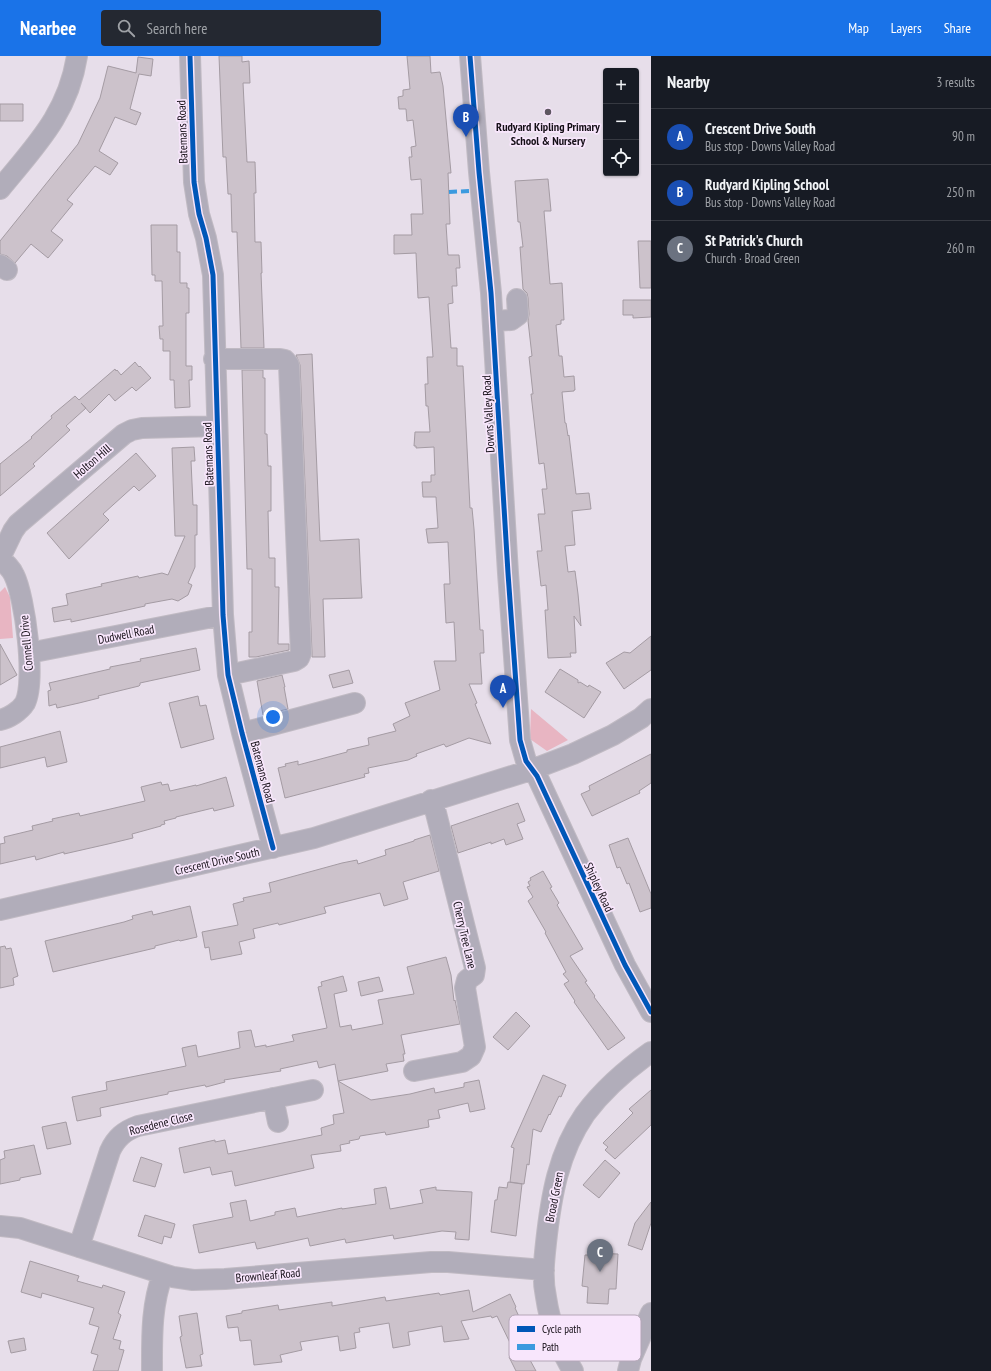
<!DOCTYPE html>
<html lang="en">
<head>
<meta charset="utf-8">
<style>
  :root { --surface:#171b24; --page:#242831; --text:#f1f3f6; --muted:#9ea1a6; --line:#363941; --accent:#1a73e8 }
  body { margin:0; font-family:"PT Sans Narrow",sans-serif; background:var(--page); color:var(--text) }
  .controls { position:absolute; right:12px; top:12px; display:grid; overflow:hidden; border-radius:4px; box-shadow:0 1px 3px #0004 }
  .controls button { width:36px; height:36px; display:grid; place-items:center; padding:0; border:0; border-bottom:1px solid var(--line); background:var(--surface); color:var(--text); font:20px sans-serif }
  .you { position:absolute; left:273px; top:661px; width:14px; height:14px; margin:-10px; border:3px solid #fff; border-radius:50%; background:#1a73e8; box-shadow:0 0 0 6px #1a73e833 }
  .badge { display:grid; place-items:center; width:26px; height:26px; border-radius:50%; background:var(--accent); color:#fff; font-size:13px; font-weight:700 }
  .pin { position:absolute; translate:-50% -33px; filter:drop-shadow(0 1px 2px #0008) }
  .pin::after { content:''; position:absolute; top:21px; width:14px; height:12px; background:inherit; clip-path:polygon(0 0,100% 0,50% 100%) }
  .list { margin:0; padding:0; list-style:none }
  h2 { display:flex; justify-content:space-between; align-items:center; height:52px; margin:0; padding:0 16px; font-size:17px }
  h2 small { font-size:13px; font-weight:400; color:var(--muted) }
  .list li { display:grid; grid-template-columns:26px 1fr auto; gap:12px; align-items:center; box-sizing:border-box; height:56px; padding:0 16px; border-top:1px solid var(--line) }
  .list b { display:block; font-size:15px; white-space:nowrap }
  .list p { margin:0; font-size:13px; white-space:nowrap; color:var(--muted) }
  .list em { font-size:13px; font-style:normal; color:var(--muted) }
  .icon { flex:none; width:22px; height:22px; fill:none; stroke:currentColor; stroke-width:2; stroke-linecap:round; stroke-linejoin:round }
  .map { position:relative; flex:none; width:651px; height:1315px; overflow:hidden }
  header { display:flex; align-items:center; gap:24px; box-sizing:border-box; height:56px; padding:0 20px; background:var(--accent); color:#fff }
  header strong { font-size:19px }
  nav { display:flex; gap:22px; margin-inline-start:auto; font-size:14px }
  .search { width:280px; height:36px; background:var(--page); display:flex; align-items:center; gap:10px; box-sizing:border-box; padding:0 14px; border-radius:4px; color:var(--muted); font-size:15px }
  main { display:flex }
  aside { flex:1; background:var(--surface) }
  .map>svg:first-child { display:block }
  .green { fill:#e8b5c2 }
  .building { fill:#ccc2cb; stroke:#a49ba3 }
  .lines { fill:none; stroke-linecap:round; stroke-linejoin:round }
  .minor-casing { stroke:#c0bac3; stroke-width:22 }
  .minor { stroke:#b1adba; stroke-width:20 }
  .quiet { stroke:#3b9adf; stroke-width:4; stroke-dasharray:8 4; stroke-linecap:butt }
  .cycleway-casing { stroke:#f8e6fc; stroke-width:8 }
  .cycleway { stroke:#0057b8; stroke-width:5 }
  .poi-dot { fill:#5e5761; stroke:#f8e6fc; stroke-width:1.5 }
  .labels { text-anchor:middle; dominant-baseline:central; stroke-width:3.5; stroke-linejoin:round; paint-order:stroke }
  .poi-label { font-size:12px; font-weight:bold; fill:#150f17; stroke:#f8e6fc }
  .street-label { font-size:12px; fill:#150f17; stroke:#f8e6fc }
  .key { fill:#f8e6fc; stroke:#b4a6b7; stroke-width:1 }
  .key-label { font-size:11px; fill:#150f17 }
</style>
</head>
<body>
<header>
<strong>Nearbee</strong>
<div class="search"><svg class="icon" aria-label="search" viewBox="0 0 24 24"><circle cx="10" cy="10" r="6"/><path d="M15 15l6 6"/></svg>Search here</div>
<nav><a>Map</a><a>Layers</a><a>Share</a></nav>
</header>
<main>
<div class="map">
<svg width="651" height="1315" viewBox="0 0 651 1315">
  <rect width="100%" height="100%" fill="#e7deea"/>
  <path class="green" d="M5,531L10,541L13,582L0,583V536Z
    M531,653L568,684L547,695L530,683Z"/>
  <path class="building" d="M219,0H242V6L249,5L250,27H243L247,106H255L256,137H254L255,186H261L262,217H261L264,292H241L237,176H232L231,138H228L226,101H223Z
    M407,0H430L431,17L440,16L443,30L451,117H448L450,168H446L448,199H459L460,212H456L457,230H452L453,247L448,248L451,292H457V310H463L470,452H472L474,473L480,574H483L484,597H480L482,628H469L477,647L475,648L491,688L469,682L446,691L444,688L416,698L417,700L408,704L368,712L369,717L364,718L365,721L285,742L278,712L286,710L285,708L298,705V709L347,696V694L369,689L368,682L396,675L393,668L410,660L405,647L440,634L434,605H456L454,566L446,567L444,528H450L448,486L428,487L426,473L438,472L436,441H423L422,426H431V419H435L434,391L416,392V390H414L415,376H430L428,350H426L425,328H428L427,301H433L429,241L418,242L416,197L394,198V179H412L411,158H423L421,123L411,124L409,101H412L411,91L416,90L413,64L407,65L406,53H399L398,41L403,40V34L410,33Z
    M138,1L153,3L151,20L139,18L130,53L141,57L136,69L115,61L99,95L118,107L110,119L95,110L67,144L73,148L51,175L63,184L48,202L31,188L15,207L7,200L0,198V185L78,88L100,42L108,10L136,17Z
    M0,48H23V65H0Z
    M548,123L551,155H544L550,228L562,227L564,264H561V268L556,269L559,300H562L564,321L574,320L575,334H574V335L562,336L565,367H566L568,380L569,379L576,438L589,437L591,453L572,455L575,489L565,490L568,516L575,515L578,538L581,570L574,560L576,597H570L571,601L548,602L545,554H548L546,529L541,530L537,495H542L538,458H545L542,433H547L544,407L539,408L531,338H533L529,301L532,300L528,265L529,258L528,242L527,237L523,233L520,191H523L520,166H518L515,125Z
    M151,169H177V196H180V227H187V232H189V257H186V310H192V324H189L190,351L175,352L174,324H170V295H163V283H160L159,270H163L162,225H155V219H152Z
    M638,185H651V232H640Z
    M623,244H651V261L633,262V259H623Z
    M312,298L320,485L359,483L361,527L362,542L323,543L325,601H312V597L300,309L296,299Z
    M135,306L139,311L140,310L151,322L136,335L132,331L115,345L109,338L90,357L81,347L86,352L66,370L70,374L33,408L35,410L0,440V408L32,382L31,381L52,362L51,360L75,340L79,344L115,313L116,315L117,314L121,319Z
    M242,314H263V322H265V378H267L268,410H271V455H268L269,502H275V531H279L278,588H289V594L256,601H249V576H252V513H247Z
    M194,391L195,405H191L193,449H197V479H195V511L188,527L192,529L188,539L178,545L172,543L145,548V550L109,558L71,566V563L54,566L52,552L68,549L66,538L102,530L101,528L138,520L139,522L162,517L168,519L185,480H175L172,392Z
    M136,397L156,420L139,435L134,430L103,458L109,464L69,503L47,477Z
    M651,580V614L624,633L606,607L624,596L630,597Z
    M0,588L17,619L0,629Z
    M196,592L200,614L140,627V629L139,630L98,640L99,642L79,647L57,652L56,648L49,650L48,635L51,634L49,627L110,613V611L141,605L140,603L151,601Z
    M560,613L578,624V627L580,626L588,631L589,629L601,636L584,662L545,636Z
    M349,614L353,627L333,632L329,619Z
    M282,619L285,631H284L288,653L263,659L257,625Z
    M198,640L200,650L206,649L214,683L181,692L169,647Z
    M60,675L67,706L47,711L45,701L0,712V691Z
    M651,698V727L639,735L640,737L592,760L581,738L590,734L589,730Z
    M226,721L234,750L214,755L213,752L176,761V762L164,765L165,768L161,769V770L132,778L133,782L108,788L64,798V796L36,804L35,800L0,808V788L5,787L4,781L33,774L32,770L53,765L52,763L79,757L80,760L145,745L141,731L161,726L162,729L168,728L170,735L196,729V730Z
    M518,747L525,765L517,768L523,783L506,789L504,783L491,788V786L458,797L451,770Z
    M430,779L439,815L403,826L408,843L384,850L380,837L324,851L326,857L279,869L278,867L253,873L255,882L239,886L242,898L211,904L209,891L205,892L202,876L238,869L233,848L244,845L243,842L271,836L269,827L342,807L357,804L358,808L386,799L385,794L414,785V784Z
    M628,782L651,838V852L640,856L629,827L627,828L620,811L617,812L609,789Z
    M543,815L552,831L550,832L559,847L557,849L583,893L570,900L587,925L585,926L595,940L594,941L625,982L608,994L574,946L575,945L564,928L569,925L563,918L566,916L545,877L546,876L528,845L533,841L527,831L530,830L528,826L531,824L530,822Z
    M190,850L197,881L180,885L179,884L155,890V892L53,916L45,885L124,866L133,863L132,860L152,855L153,859Z
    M5,890L6,893L11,892L18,920L13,922L14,929L0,932V891Z
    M446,901L451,919L454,945L455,944L460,968L401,979L405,998H403L404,1005L386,1008L388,1015L338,1025L335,1008L319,1012L317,1005L280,1013L281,1015L224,1024L225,1026L206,1031L205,1029L168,1036V1038L100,1052L101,1060L77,1065L72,1041L107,1034L106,1026L186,1010L182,992L196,989L198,1001L240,992L238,976L251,974L255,991L266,989V991L294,985L292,979L327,972L318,931L322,930L321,926L343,920L347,935L334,938L340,971L351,969L352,974L383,968L378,944L414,938L407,911Z
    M379,921L383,935L361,940L358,926Z
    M516,956L530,970L508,994L493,981Z
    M543,1019L566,1029L561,1041L559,1040L550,1059L549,1058L541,1076L533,1073L529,1109L527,1108L524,1128L510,1126L514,1092L511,1091Z
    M479,1024L485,1053L470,1056L468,1047L438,1054L440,1062L428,1064L429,1071L386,1079L385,1076L360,1080L359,1083L349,1085L350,1087L340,1089L341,1095L311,1099L314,1112L235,1130L232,1115L212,1119L210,1111L184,1117L179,1092L215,1084V1086L225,1084L228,1098L322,1079L321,1072L334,1068L333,1059L344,1057L338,1025L371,1044L410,1038L434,1032L435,1037L464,1031V1027Z
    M651,1034V1069L615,1103L605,1094L608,1091L603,1087L633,1057L629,1053Z
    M66,1066L71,1088L47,1093L42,1071Z
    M34,1089L41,1118L20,1122V1124L0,1128V1104L5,1102L4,1095Z
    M141,1101L162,1108L155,1131L133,1125Z
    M605,1104L620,1117L599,1142L583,1129Z
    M508,1126L522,1128L516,1180L491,1176L495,1144H497L499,1131L507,1132Z
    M386,1131L390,1153L423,1147L420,1134L436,1131V1134L472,1136L469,1184L455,1183L456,1176L442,1175L394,1183L393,1179L346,1187L345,1183L310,1190L308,1182L257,1193L255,1186L199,1197L193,1169L233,1161L230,1147L246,1144L250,1165L275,1159V1156L295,1152L297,1161L342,1152V1153L376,1148L374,1133Z
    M651,1146V1167L642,1194L628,1189L635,1167Z
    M145,1159L175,1168L171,1182L164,1180L162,1188L138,1180Z
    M591,1197L618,1198L616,1233H609L608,1248L587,1247L588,1231L582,1230L585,1199H591Z
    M30,1205L79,1220L77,1225L102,1232L103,1229L125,1236L118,1257L121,1259L113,1283L121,1285L119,1293L124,1294L118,1315H93L98,1299L91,1297L99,1271L89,1268L94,1252L42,1237L41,1242L21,1236Z
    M469,1234L473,1256L510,1238L516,1251L515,1252L522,1267L519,1269L528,1285L526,1287L534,1303L530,1304L536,1315H516L509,1301L514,1299L512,1294L513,1293L497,1260L492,1262L491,1260L461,1265L469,1283L444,1286L442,1270L408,1276L410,1289L393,1292L389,1267L359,1272L360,1276L354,1277L356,1292L340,1295L338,1280L300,1286L302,1294L280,1299L282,1306L254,1309L251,1284L240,1285L238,1271L228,1272L226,1260L242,1257V1255L278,1249L279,1254L332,1246V1250L385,1241L386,1245L439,1237L440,1239Z
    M197,1257L203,1298L200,1299L202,1310L186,1312L180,1281L182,1280L179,1260Z
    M24,1282L26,1294L11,1297L8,1285Z"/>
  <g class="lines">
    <defs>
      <path id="minor" d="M190,0L194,126L199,158L206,182L213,219L223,559L228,619L242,677L273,792
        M470,0L479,116L491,237L508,517L520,684L526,705L537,720L625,909L651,956
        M0,133C35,90 68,58 77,0
        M0,209L7,214
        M493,265L511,264L518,259L517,243
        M214,303H280L285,304L289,309L301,597L299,602L294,605L228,619
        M0,502L13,475L18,468L124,378L132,374L142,372L217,370
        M0,503C6,508 11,512 14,519C25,541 36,625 25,647C20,655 9,662 0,664
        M29,597L223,559
        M242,677L355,647
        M0,854L314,782L531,714L573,698L613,679L641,662L651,653
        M414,1015L462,1006L471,1000L475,991L465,932L467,924L474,919L475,912L436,757L431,744
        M273,1042L278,1066
        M0,1170L20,1172L173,1221L193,1224L225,1223L431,1206H448L544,1214
        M79,1191L110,1095C116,1082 124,1075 138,1070L313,1034
        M152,1315C152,1282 151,1249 163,1218
        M573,1315C559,1292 550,1268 546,1241C542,1223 544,1205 546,1187C551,1141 558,1097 585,1058C603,1034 627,1013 651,996
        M628,1315L631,1303L651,1257"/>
    </defs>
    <use href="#minor" class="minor-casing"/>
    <use href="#minor" class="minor"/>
    <path class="quiet" d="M449,136L469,135"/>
    <defs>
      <path id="cycleway" d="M190,0L194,126L199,158L206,182L213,219L223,559L228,619L242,677L273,792
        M470,0L479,116L491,237L508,517L520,684L526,705L537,720L625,909L651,956"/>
    </defs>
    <use href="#cycleway" class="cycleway-casing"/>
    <use href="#cycleway" class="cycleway"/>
  </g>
  <circle class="poi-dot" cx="548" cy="56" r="4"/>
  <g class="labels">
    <g class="poi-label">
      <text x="548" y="70">Rudyard Kipling Primary<tspan x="548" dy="14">School &amp; Nursery</tspan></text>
    </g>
    <g class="street-label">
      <text transform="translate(182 76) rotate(-92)">Batemans Road</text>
      <text transform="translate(488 358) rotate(-93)">Downs Valley Road</text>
      <text transform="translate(208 398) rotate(-92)">Batemans Road</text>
      <text transform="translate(92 405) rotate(-41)">Holton Hill</text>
      <text transform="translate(126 578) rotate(-11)">Dudwell Road</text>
      <text transform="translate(26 587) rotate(-95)">Connell Drive</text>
      <text transform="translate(263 716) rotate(75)">Batemans Road</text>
      <text transform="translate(217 805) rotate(-13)">Crescent Drive South</text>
      <text transform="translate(599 831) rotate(65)">Shipley Road</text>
      <text transform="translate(465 879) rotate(77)">Cherry Tree Lane</text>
      <text transform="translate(161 1067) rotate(-14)">Rosedene Close</text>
      <text transform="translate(554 1141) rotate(-79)">Broad Green</text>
      <text transform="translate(268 1219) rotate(-5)">Brownleaf Road</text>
    </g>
  </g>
  <rect x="509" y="1259" width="132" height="46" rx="6" class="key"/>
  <rect x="517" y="1270" width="18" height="6" fill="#0057b8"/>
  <rect x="517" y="1288" width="18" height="6" fill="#3b9adf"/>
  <g class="key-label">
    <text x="542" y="1277">Cycle path</text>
    <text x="542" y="1295">Path</text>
  </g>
</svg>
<div class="controls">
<button>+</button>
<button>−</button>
<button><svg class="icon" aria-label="locate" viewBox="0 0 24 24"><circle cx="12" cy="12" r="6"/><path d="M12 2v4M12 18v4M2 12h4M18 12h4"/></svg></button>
</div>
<div class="you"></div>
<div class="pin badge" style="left:503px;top:652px;background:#1a4fb4">A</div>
<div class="pin badge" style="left:466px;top:81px;background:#1a4fb4">B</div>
<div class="pin badge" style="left:600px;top:1216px;background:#6b7280">C</div>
</div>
<aside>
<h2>Nearby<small>3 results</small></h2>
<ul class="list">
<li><span class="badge" style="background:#1a4fb4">A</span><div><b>Crescent Drive South</b><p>Bus stop · Downs Valley Road</p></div><em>90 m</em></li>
<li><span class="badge" style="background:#1a4fb4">B</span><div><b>Rudyard Kipling School</b><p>Bus stop · Downs Valley Road</p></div><em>250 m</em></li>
<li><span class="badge" style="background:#6b7280">C</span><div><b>St Patrick's Church</b><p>Church · Broad Green</p></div><em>260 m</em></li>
</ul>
</aside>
</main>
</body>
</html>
